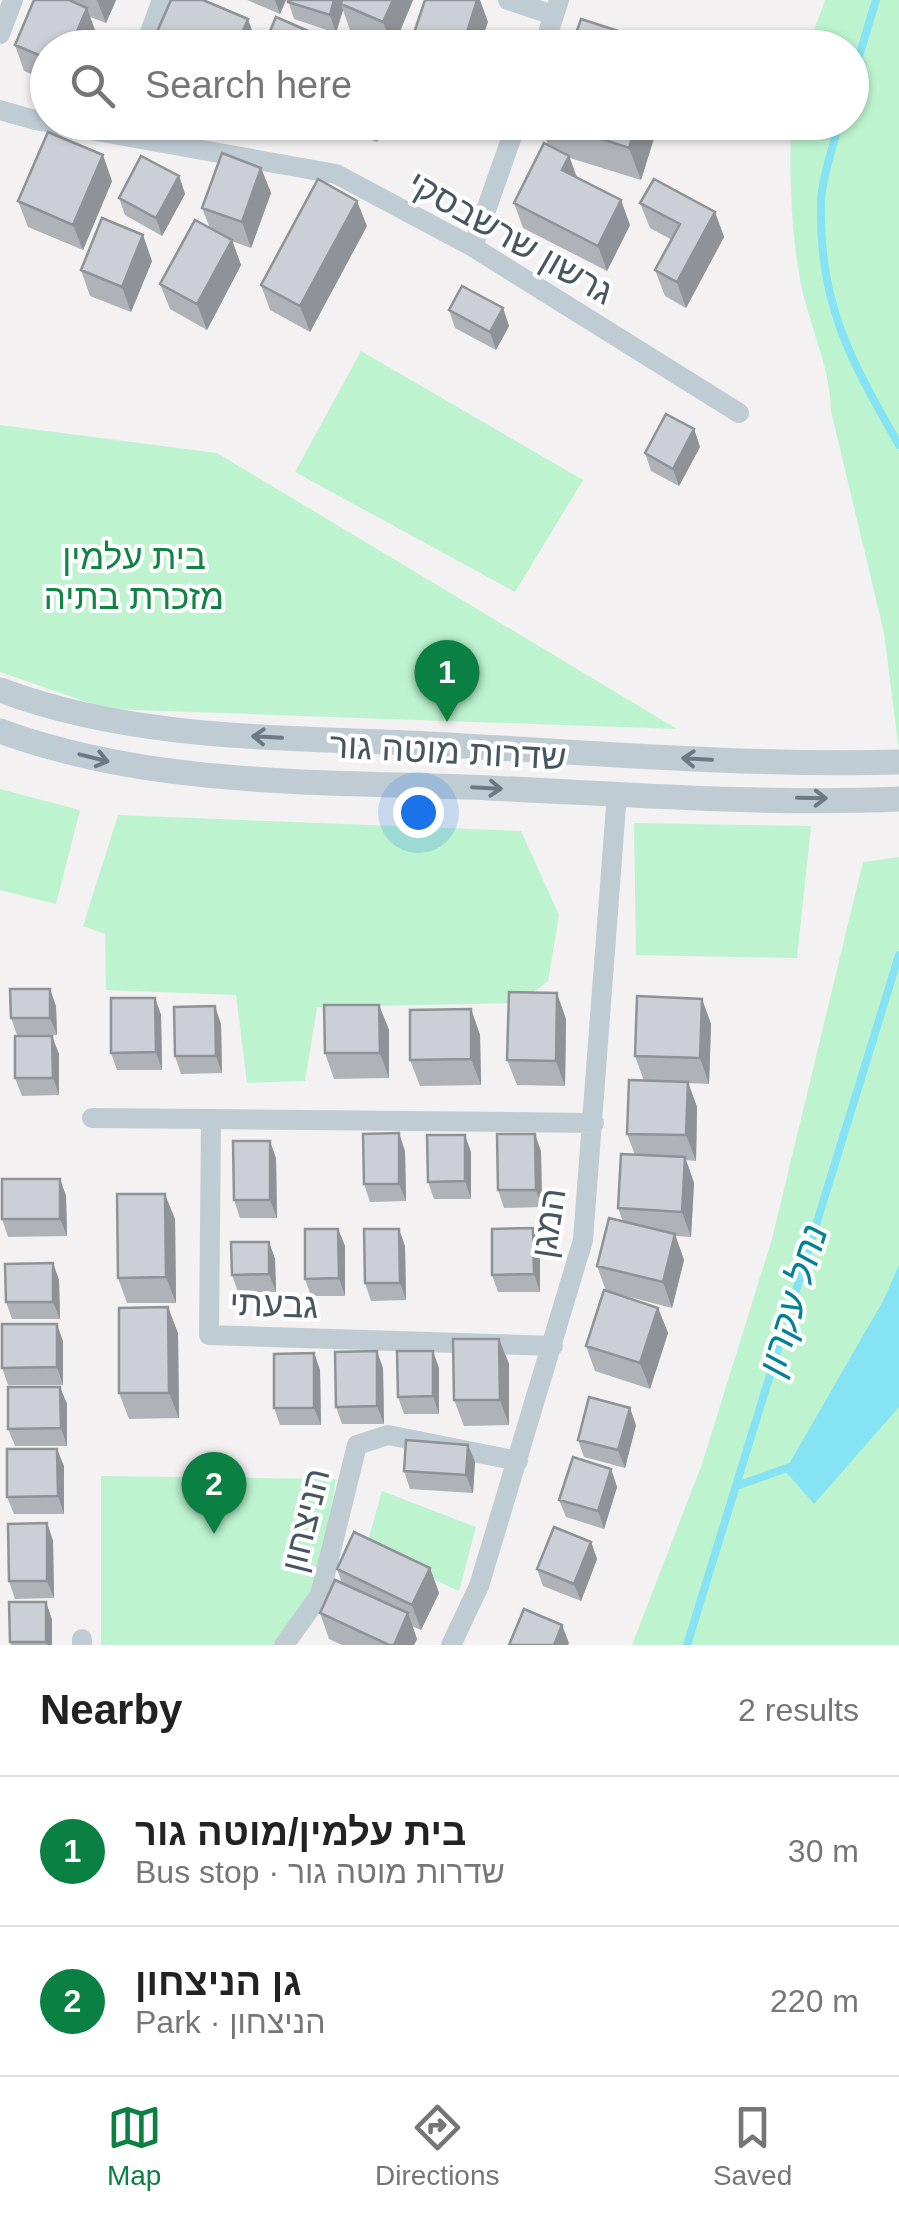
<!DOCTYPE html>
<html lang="en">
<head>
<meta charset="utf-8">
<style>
  :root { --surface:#fff; --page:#f2f2f2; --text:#222; --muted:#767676; --line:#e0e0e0; --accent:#0b8043 }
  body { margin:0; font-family:Arial,Heebo,sans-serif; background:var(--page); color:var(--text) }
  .you { position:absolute; left:418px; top:812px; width:35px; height:35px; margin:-25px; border:8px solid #fff; border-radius:50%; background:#1a73e8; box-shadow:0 0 0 15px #1a73e833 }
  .badge { display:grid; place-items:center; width:65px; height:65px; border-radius:50%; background:var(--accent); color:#fff; font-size:32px; font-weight:700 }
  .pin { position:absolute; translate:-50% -82px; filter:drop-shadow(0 2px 5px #0008) }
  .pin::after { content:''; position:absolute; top:52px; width:35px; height:30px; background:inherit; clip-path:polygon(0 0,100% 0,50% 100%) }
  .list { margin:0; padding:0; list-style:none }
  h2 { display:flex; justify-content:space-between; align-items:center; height:130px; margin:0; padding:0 40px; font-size:42px }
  h2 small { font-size:32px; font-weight:400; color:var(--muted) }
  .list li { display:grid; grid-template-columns:65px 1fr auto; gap:30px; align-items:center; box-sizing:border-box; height:150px; padding:0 40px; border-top:2px solid var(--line) }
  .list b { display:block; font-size:38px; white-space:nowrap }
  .list p { margin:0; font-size:32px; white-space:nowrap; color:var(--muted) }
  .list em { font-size:32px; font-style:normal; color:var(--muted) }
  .icon { flex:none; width:55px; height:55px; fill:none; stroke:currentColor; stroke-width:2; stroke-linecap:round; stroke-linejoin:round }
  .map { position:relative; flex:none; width:899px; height:1645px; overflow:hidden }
  .search { position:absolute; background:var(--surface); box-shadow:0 2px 8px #0004; left:30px; right:30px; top:30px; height:110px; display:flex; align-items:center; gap:25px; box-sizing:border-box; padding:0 35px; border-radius:55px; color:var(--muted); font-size:38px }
  .sheet { height:430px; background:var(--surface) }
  nav { display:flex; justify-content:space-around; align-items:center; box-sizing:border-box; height:140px; border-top:2px solid var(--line); background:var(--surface); font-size:28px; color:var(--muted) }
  nav a { display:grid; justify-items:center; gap:5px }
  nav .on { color:var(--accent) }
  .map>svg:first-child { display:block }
  .green { fill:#bdf4cf }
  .water { fill:#86e3f4 }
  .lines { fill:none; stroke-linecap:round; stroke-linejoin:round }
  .stream { stroke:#86e3f4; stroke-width:8 }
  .minor { stroke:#c0ccd4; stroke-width:20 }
  .tertiary { stroke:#c0ccd4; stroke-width:25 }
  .wall { fill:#afb3b8 }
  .shaded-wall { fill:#8f9296 }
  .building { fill:#ccd0d6; stroke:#8f9296; stroke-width:2.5 }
  .oneway { stroke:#6b7983 }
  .labels { text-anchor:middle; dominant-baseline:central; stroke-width:8; stroke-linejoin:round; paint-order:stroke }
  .street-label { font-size:35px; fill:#475660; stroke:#fff }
  .park-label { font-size:35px; fill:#0f8443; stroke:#fff }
  .water-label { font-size:38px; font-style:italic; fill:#038198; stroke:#fff }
</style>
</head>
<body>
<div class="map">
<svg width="899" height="1645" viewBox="0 0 899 1645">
  <rect width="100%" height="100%" fill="#f3f1f1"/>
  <path class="green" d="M825,0H899V751L884,633L831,411C830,366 810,328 801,284C791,232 789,176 791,123L852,122V48L808,47Z
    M361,351L583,480L515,592L295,472Z
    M0,425L217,453L677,729L107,709L0,672Z
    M0,789L80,810L56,904L0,890Z
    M118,815L521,831L559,915L548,981L519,1003L317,1007L305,1081L247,1083L236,995L106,990L105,934L83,926Z
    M634,823L811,826L797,958L636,955Z
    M899,857V1645H632L702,1464L772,1239L863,862Z
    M101,1476L336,1479L317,1588L276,1645H101Z
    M382,1491L476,1527L459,1591L366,1548Z"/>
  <path class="water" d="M899,1265V1407L814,1504L785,1471L883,1301Z"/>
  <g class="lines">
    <path class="stream" d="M852,79L876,0
      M839,122C833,149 821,179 821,206C819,306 852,362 899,445
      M736,1486L790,1467
      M687,1645L899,955"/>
    <path class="minor" d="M508,0L553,15
      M0,34L13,0
      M144,48L162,0
      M543,48L559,0
      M0,110L35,120L336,174L473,247L739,413
      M473,247L517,122
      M92,1118L211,1119
      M553,1346L209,1335L211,1119L594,1123
      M82,1645V1639
      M284,1645L320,1595L357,1445L388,1435L518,1461
      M451,1645L479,1586L583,1240L617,793"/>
    <path class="tertiary" d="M0,690C136,741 285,737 428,744C585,752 742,766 899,762
      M0,731C155,788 326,781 489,788C623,794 765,805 899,799"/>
  </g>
  <path class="wall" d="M34,0H116L106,23L90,17L96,33L48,48V81L24,71L15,45Z
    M247,0H286L280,14Z
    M288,0H413L393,48L350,30L343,10L336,33L294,19Z
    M331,122H385L377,142L332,125Z
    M540,122H659L641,180L570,158L577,177L630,225L607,271L523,228L514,203L548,145Z
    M261,168L271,193L251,248L232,241L241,265L207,330L170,309L160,284L210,228L202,208Z
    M179,176L185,194L162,236L125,215L119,198Z
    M112,181L83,250L28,227L18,201Z
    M640,203L715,212L724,237L686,308L665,296L655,270L672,240L650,228Z
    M367,226L310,332L270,310L261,285Z
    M152,261L131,312L90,296L81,270Z
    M503,308L509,326L496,350L455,328L449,310Z
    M694,429L700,447L679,486L651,471L645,453Z
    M155,998L161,1015L162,1070H117L111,1053Z
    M702,999L711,1024L709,1084L688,1083L697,1107L696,1161L686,1160L694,1183L691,1237L675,1236L684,1260L672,1308L618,1294L658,1308L668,1333L650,1389L595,1371L586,1346L606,1291L597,1266L623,1222L618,1208L635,1155L627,1134L644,1081L635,1056Z
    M379,1005L389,1030V1078L334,1079L325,1053Z
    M56,1006L57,1035H17L11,1018Z
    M471,1009L480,1035L481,1085L420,1086L410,1060Z
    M566,1019L565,1086L517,1085L507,1060Z
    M221,1024L222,1073L181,1074L175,1056Z
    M59,1054V1095L22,1096L15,1078Z
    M405,1151L406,1201L370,1202L364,1184Z
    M541,1151L542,1207L504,1208L498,1190Z
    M471,1152V1199H434L428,1182Z
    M276,1158L277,1218H240L234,1200Z
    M60,1179L66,1196L67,1236L8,1237L2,1219Z
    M175,1219L176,1303H127L118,1278Z
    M338,1229L345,1246V1296H311L305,1279Z
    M269,1242L275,1259L276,1292H238L232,1275Z
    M405,1246L406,1300L371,1301L365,1283Z
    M540,1246V1292H498L492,1275Z
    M53,1263L59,1280L60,1319H12L6,1302Z
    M178,1333L179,1418L129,1419L119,1393Z
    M499,1339L509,1364V1425L464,1426L454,1400Z
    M63,1341V1385H8L2,1368Z
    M314,1353L320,1370L321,1425H280L274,1408Z
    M383,1368L384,1424H342L336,1407Z
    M439,1368V1414H404L398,1397Z
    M60,1387L67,1404V1446H15L8,1429Z
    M636,1425L625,1468L584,1457L578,1440Z
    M468,1445L475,1462L473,1493L410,1489L404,1471Z
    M64,1466V1514H14L7,1497Z
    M611,1469L617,1487L604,1529L566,1517L559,1500Z
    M47,1523L53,1541L54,1598L15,1599L9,1581Z
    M591,1542L597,1559L581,1601L543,1586L537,1569Z
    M430,1568L439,1593L421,1630L412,1626L417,1639L414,1645H342L329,1639L320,1613L342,1583L337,1569Z
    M46,1602L52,1620V1645H11L10,1642Z"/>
  <path class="shaded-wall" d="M97,0H116L106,23Z
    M275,0H286L280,14Z
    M334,0H346L341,4L343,10L336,33L330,15Z
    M393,0H413L393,48L383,22Z
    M477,0H480L488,22L479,48H462Z
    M87,8L96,33L90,48H70Z
    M248,19L257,45L256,48H236Z
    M370,122H385L377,142Z
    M637,122H659L641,180L629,148Z
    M103,155L112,181L83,250L73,225Z
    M569,156L578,182L562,170Z
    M261,168L271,193L251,248L242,222Z
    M179,176L185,194L162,236L156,218Z
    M621,200L630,225L607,271L598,246Z
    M357,201L367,226L310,332L300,306Z
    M715,212L724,237L686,308L677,282Z
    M143,235L152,261L131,312L122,287Z
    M232,240L241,265L207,330L197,304Z
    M503,308L509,326L496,350L490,332Z
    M694,429L700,447L679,486L673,469Z
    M50,989L56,1006L57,1035L50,1018Z
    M557,993L566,1019L565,1086L556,1061Z
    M155,998L161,1015L162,1070L156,1052Z
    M702,999L711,1024L709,1084L700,1058Z
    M379,1005L389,1030V1078L380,1053Z
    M215,1006L221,1024L222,1073L216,1056Z
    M471,1009L480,1035L481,1085L471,1059Z
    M52,1036L59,1054V1095L53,1078Z
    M688,1082L697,1107L696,1161L686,1135Z
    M399,1133L405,1151L406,1201L399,1184Z
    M535,1134L541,1151L542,1207L536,1190Z
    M465,1135L471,1152V1199L465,1181Z
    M270,1141L276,1158L277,1218L270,1200Z
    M685,1157L694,1183L691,1237L682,1212Z
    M60,1179L66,1196L67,1236L60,1219Z
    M165,1194L175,1219L176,1303L166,1277Z
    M533,1228L540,1246V1292L534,1274Z
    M338,1229L345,1246V1296L339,1278Z
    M399,1229L405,1246L406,1300L400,1283Z
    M675,1234L684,1260L672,1308L663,1282Z
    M269,1242L275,1259L276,1292L269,1274Z
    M53,1263L59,1280L60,1319L53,1302Z
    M168,1307L178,1333L179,1418L169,1393Z
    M658,1308L668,1333L650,1389L640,1363Z
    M57,1324L63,1341V1385L57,1367Z
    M499,1339L509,1364V1425L500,1400Z
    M377,1351L383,1368L384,1424L377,1406Z
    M433,1351L439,1368V1414L433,1396Z
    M314,1353L320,1370L321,1425L314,1408Z
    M60,1387L67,1404V1446L61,1428Z
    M630,1408L636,1425L625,1468L618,1450Z
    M468,1445L475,1462L473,1493L466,1475Z
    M57,1449L64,1466V1514L58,1496Z
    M611,1469L617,1487L604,1529L598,1511Z
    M47,1523L53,1541L54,1598L47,1581Z
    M591,1542L597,1559L581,1601L574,1584Z
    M430,1568L439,1593L421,1630L412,1605Z
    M46,1602L52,1620V1645H47L46,1642Z
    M408,1613L417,1639L414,1645H394Z
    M562,1625L569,1643L568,1645H554Z"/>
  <path class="building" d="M34,0H69L87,8L70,48H48V59L15,45Z
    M171,0H203L248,19L236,48H167L153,41Z
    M288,0H334L330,15L288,2Z
    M342,0H393L383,22L341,4Z
    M425,0H477L462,48H409Z
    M276,17L329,40L326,48H263Z
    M581,19L662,45L661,48H571Z
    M551,122H637L629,148Z
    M48,132L103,155L73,225L18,201Z
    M544,143L569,156L562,170L621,200L598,246L514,203Z
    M222,153L261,168L242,222L202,208Z
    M141,156L179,176L156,218L119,198Z
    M318,179L357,201L300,306L261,285Z
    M654,179L715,212L677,282L655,270L680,224L640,203Z
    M102,218L143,235L122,287L81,270Z
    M195,220L232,240L197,304L160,284Z
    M462,286L503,308L490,332L449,310Z
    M666,414L694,429L673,469L645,453Z
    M10,989H50V1018H11Z
    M509,992L557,993L556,1061L507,1060Z
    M637,996L702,999L700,1058L635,1056Z
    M111,998H155L156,1052L111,1053Z
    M324,1005H379L380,1053H325Z
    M215,1006L216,1056H175L174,1007Z
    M471,1009V1059L410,1060V1010Z
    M15,1036H52L53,1078H15Z
    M629,1080L688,1082L686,1135L627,1134Z
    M399,1133V1184H364L363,1134Z
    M497,1134H535L536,1190H498Z
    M427,1135H465V1181L428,1182Z
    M233,1141H270V1200H234Z
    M621,1154L685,1157L682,1212L618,1208Z
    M2,1179H60V1219H2Z
    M117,1194H165L166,1277L118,1278Z
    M609,1218L675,1234L663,1282L597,1266Z
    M533,1228L534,1274L492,1275V1229Z
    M305,1229H338L339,1278L305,1279Z
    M364,1229H399L400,1283H365Z
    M231,1242H269V1274L232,1275Z
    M53,1263V1302H6L5,1264Z
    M604,1290L658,1308L640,1363L586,1346Z
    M168,1307L169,1393H119V1308Z
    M2,1324H57V1367L2,1368Z
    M453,1339H499L500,1400H454Z
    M377,1351V1406L336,1407L335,1352Z
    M397,1351H433V1396L398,1397Z
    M314,1353V1408H274V1354Z
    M8,1387H60L61,1428L8,1429Z
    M589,1397L630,1408L618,1450L578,1440Z
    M406,1440L468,1445L466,1475L404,1471Z
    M7,1449H57L58,1496L7,1497Z
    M573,1457L611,1469L598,1511L559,1500Z
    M47,1523V1581H9L8,1524Z
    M554,1527L591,1542L574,1584L537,1569Z
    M354,1532L430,1568L412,1605L337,1569Z
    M335,1580L408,1613L394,1645H389L320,1613Z
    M9,1602H46V1642H10Z
    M524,1609L562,1625L554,1645H509Z"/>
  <defs><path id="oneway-shaft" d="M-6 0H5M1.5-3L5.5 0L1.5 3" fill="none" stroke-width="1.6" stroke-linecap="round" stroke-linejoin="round" transform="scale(2.5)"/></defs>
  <g class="oneway">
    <use href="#oneway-shaft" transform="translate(267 737) rotate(-177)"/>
    <use href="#oneway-shaft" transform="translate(94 758) rotate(14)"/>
    <use href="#oneway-shaft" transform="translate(697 759) rotate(-177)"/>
    <use href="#oneway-shaft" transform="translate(487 788) rotate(3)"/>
    <use href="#oneway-shaft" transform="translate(812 798) rotate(1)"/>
  </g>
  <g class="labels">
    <g class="street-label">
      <text transform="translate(511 237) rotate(30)">גרשון שרשבסקי</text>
      <text transform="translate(448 751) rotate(3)">שדרות מוטה גור</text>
      <text transform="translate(548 1223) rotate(-81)">המגן</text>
      <text transform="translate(274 1304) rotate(2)">גבעתי</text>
      <text transform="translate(305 1520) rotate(-76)">הניצחון</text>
    </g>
    <g class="park-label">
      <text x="134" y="556">בית עלמין<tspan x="134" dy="40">מזכרת בתיה</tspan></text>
    </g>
    <g class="water-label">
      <text transform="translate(793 1300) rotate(-73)">נחל עקרון</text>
    </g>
  </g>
</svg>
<div class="you"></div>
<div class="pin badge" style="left:447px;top:722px">1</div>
<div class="pin badge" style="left:214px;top:1534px">2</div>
<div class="search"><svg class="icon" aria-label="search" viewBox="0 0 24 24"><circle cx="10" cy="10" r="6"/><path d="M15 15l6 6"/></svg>Search here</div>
</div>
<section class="sheet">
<h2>Nearby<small>2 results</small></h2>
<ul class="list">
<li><span class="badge">1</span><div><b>בית עלמין/מוטה גור</b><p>Bus stop · שדרות מוטה גור</p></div><em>30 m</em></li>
<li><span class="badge">2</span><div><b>גן הניצחון</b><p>Park · הניצחון</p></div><em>220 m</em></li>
</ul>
</section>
<nav>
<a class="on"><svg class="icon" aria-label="map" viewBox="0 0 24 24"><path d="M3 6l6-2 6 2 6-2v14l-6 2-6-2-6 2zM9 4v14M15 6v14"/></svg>Map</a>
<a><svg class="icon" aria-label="directions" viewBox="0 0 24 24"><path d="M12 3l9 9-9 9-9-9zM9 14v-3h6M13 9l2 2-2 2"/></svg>Directions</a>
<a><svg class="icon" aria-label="saved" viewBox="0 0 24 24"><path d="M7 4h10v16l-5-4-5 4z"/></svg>Saved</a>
</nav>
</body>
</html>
